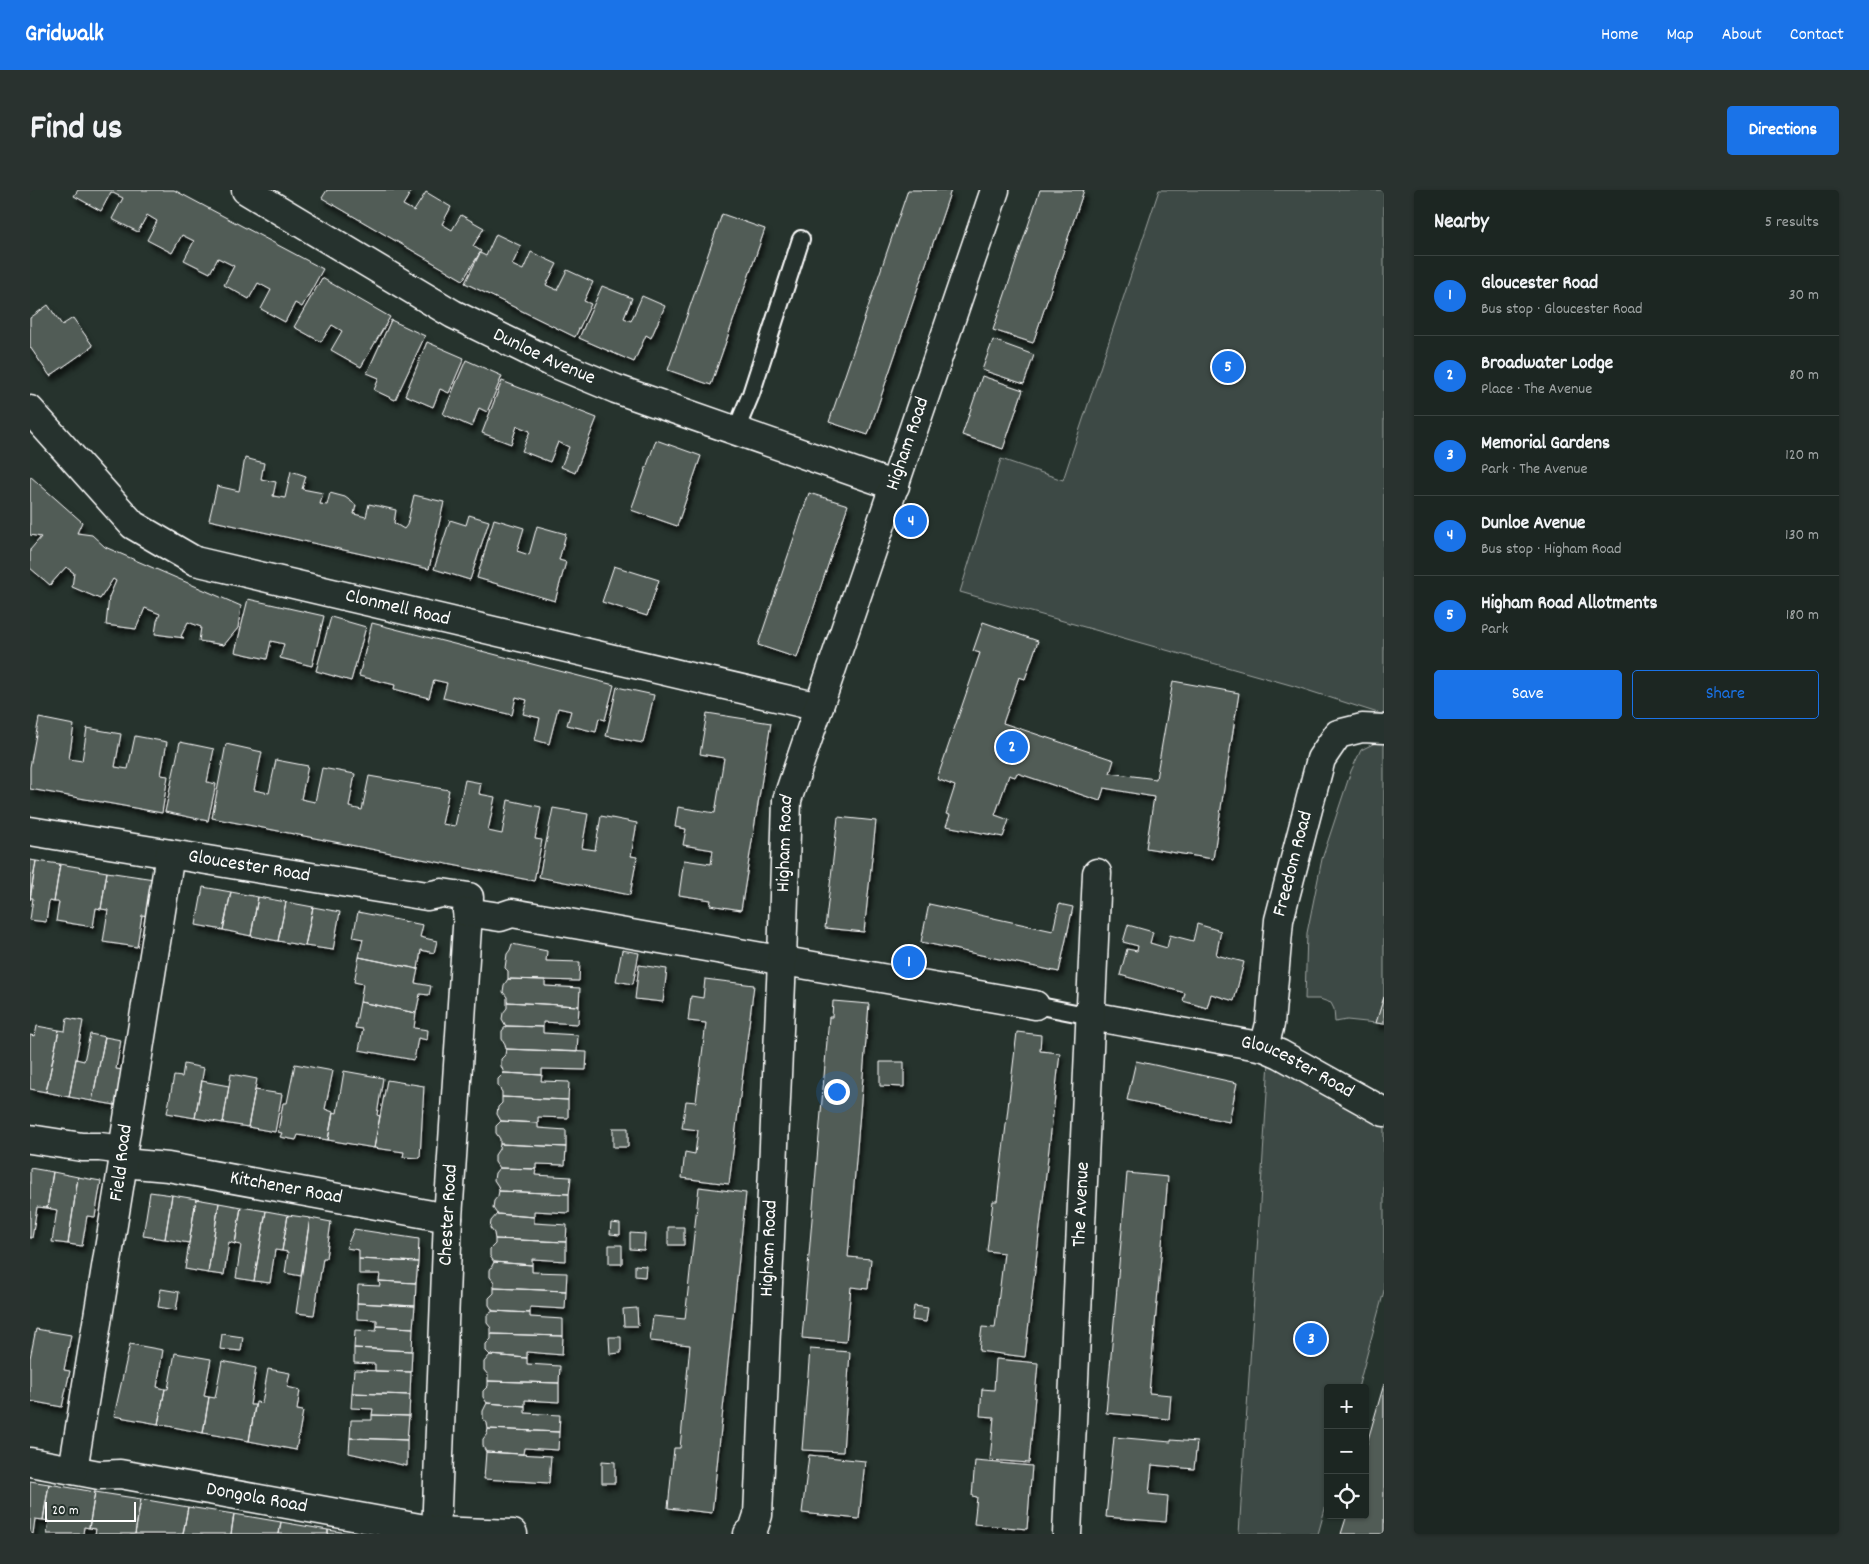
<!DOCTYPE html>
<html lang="en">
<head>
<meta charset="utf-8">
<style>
  :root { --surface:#1c2622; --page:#29322f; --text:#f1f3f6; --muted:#a0a5a5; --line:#3a4340; --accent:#1a73e8 }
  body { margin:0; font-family:Dekko,sans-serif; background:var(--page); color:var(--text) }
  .controls { position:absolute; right:15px; bottom:15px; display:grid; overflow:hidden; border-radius:5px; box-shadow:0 1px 4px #0004 }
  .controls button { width:45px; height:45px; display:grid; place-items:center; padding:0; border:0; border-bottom:1px solid var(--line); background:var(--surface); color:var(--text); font:25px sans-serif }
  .scale { position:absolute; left:15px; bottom:12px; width:91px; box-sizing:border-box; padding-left:5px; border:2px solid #fff; border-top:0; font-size:14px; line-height:18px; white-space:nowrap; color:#fff; -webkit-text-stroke:4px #26332d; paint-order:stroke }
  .you { position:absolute; left:806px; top:901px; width:18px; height:18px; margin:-12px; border:4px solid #fff; border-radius:50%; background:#1a73e8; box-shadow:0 0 0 8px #1a73e833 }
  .badge { display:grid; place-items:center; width:32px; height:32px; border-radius:50%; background:var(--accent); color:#fff; font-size:16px; font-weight:700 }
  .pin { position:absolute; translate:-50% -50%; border:2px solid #fff; box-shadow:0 1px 5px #0006 }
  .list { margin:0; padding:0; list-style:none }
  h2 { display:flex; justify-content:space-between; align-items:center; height:65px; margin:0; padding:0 20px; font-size:21px }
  h2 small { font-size:16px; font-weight:400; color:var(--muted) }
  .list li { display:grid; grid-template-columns:32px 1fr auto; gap:15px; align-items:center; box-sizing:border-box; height:80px; padding:0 20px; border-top:1px solid var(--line) }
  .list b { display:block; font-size:19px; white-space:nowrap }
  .list p { margin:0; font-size:16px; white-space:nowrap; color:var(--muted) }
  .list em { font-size:16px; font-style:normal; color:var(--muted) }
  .actions { display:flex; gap:10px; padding:15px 20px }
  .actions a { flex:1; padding:11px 0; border:1px solid var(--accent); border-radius:5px; text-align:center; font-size:18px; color:var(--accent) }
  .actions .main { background:var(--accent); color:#fff }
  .icon { flex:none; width:28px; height:28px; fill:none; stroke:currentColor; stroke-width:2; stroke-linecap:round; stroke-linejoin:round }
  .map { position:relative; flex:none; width:1354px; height:1344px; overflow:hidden; border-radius:5px }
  header { display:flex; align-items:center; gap:30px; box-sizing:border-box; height:70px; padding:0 25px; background:var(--accent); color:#fff }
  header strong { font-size:24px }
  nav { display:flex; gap:28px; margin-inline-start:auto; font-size:18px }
  .intro { display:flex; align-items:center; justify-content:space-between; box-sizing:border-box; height:120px; padding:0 30px }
  h1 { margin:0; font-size:35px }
  .button { padding:12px 22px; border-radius:5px; background:var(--accent); color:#fff; font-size:18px; font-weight:700 }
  main { display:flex; gap:30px; padding:0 30px }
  aside { flex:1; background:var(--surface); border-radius:5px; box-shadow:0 1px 4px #0004 }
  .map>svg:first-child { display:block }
  .green { fill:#3e4944; stroke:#9ea4a2 }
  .building { fill:#515c57; stroke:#fff; filter:url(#shadow) }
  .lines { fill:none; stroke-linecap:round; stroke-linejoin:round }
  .service-casing { stroke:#fff; stroke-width:20 }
  .minor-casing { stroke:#fff; stroke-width:31 }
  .service { stroke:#26332d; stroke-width:16 }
  .minor { stroke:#26332d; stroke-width:28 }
  .labels { text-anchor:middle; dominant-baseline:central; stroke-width:4; stroke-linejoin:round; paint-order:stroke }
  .street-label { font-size:20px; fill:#fff; stroke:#26332d }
</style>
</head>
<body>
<header>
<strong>Gridwalk</strong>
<nav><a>Home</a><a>Map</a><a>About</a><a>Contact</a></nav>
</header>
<div class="intro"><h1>Find us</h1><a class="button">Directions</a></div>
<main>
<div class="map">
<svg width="1354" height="1344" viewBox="0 0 1354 1344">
  <defs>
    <filter id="shadow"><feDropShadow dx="3" dy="5.5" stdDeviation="2.5" flood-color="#0009"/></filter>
  </defs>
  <rect width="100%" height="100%" fill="#26332d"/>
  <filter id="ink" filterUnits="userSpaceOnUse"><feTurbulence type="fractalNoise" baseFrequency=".02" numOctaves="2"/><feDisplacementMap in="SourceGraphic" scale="10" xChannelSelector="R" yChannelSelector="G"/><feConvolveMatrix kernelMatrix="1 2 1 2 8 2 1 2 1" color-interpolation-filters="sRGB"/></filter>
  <g filter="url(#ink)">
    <path class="green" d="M1129,0H1354V525L1264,496L930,402L971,269L1033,290Z
      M1351,550L1354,551V807L1346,833L1317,830L1305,832L1304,819L1301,813L1290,809H1275L1277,743L1292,669L1321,581L1331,560Z
      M1239,871L1354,935V1101L1328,1198H1298V1308L1288,1344H1209Z"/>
    <path class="building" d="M48,0H144L293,79L272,117L265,113L255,132L231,119L241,100L228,93L219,109L194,95L204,76L188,68L180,83L154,70L164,51L152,45L142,63L117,50L127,31L117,25L108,42L82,29L93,8L81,2L71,21L44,6Z
      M297,0H382L373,15L384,21L396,2L421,17L412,34L422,40L431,25L454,38L443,56L451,61L433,90L292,8Z
      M878,0H921L838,245L799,232Z
      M1010,0H1054L1003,153L963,140Z
      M692,24L735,39L681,195L638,180Z
      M466,44L491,56L482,75L493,80L501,62L527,74L516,95L527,100L537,80L563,92L554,111L561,114L545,147L435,93L450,63L456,66Z
      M292,88L360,127L331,177L301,160L312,141L302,135L291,152L264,137Z
      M572,96L602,108L594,128L601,131L612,106L635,116L621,148L616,145L604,172L549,148Z
      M18,115L32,135L43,128L63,156L20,186L0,157V128Z
      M361,130L395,146L365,210L344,200L349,188L337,183Z
      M963,150L1004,165L994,194L952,180Z
      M397,152L434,168L419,203L410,199L403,217L375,205Z
      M436,170L472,186L457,222L449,218L442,237L413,224Z
      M952,186L993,200L973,259L932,245Z
      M472,191L567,228L545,283L531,277L539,257L528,252L520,272L492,261L500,241L487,236L481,254L452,243Z
      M626,250L671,266L647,336L601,320Z
      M215,268L234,273L231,289L246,292L243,306L255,308L261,281L276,286L272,299L293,303L290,314L297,315L300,303L315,307L326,315L324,324L336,327L339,314L366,320L364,333L374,339L377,335L384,305L414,312L399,379L179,330L187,296L209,301Z
      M0,286L52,332L47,343L62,345L75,357L211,416L208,438L194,455L169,451L171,437L158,432L151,446L154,448L125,444L127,431L130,424L115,418L106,439L76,435L79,407L86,391L83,389L70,409L42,397L44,383L36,377L20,395L0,378V360L11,347L0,345Z
      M779,303L818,315L767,468L728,455Z
      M439,325L459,331L440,390L404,379L420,330L436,335Z
      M464,329L494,338L487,361L499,365L507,336L536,344L529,370L536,372L525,411L447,388Z
      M584,376L629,390L617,426L572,412Z
      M218,409L294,426L282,476L250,468L254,454L241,451L237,469L205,462Z
      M301,427L336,437L321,491L286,481Z
      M953,432L1008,451L995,489L989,487L973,533L1084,570L1080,583L1126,589L1143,491L1209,503L1183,669L1116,658L1124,607L1074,598L1070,611L987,583L985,587L979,585L965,625L979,630L973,647L916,636L920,625L916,624L925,596L907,589L950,463L943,461Z
      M342,433L584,495L575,530L569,528L566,542L537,535L541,521L528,518L519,554L505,550L510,528L493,524L497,510L486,507L482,525L413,508L417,493L404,490L399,508L364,499L365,495L329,486Z
      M587,497L624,505L613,553L576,546Z
      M677,523L741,533L711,720L680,715L681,710L649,705L654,670L681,674L683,660L653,655L656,639L645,637L648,617L685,623L694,568L670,564Z
      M9,528L44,535L39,569L52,571L57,538L91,544L85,577L98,579L105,546L137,552L131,585L138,586L132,623L0,599V577Z
      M150,552L184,559L177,592L186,594L178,631L135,622Z
      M196,554L232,562L224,600L239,603L246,570L278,576L271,609L285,612L292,578L325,584L319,617L332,620L339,586L419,600L412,634L425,636L435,590L451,593L449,604L465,607L458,641L472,644L478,610L511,617L505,649L512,650L504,691L182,628Z
      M523,618L558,624L552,658L565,660L571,626L607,633L601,666L607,667L600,705L509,687Z
      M808,627L846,631L834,742L795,738Z
      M0,670L6,671L0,710Z
      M6,671L30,674L24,712L19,711L16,732L0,730L3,708H0Z
      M30,674L77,682L71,719L66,718L63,737L26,731L29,712H24Z
      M77,682L124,689L118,726L112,725L107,757L73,752L78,720L71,719Z
      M173,697L201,702L193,740L166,735Z
      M201,702L228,707L221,746L193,740Z
      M228,707L256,712L248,751L221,746Z
      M256,712L283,717L275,756L248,751Z
      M899,714L1023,741L1029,714L1043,717L1029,782L891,752Z
      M283,717L310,722L303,760L275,756Z
      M328,722L393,735L390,747L407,751L404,763L391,760L388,779L329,767L333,749L323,747Z
      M1167,734L1191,741L1186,765L1214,772L1204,811L1181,804L1177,818L1153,811L1155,803L1090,785L1097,759L1107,761L1108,756L1093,752L1098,735L1123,742L1120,753L1137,758L1140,745L1163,751Z
      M482,754L517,761L516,771L550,772L549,791L478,789V781L475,778L477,764L480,760Z
      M592,760L609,763L603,794L586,791Z
      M329,767L388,779L385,793L401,796L399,805L390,804L386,823L330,812L333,794L324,792Z
      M609,775L637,779L633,812L605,809Z
      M478,789L515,790V796L550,798L549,816L477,812V807L473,802L474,795Z
      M675,789L724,795L699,994L652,988L655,962L665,964L668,940L652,938L656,911L666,912L676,833L658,831L661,806L673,808Z
      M1354,807V834L1346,833Z
      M803,811L839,814L818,1067L841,1069L838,1099L821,1097L816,1152L772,1148L799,827H802Z
      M330,812L386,823L384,838L398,840L397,850L388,848L384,870L329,860L333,839L325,838Z
      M477,812L549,816L548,834L513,832V837L476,836L472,829L473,823L477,818Z
      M37,828L53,831L39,907L16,902L29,840L35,841Z
      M7,836L29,840L16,902L0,899V845L5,846Z
      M476,836L513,837V843L548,845L547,862L476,859L475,854L472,849V841Z
      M987,842L1011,845L1010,861L1030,863L995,1167L949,1161L952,1137L965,1138L974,1063L957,1061L963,1011H967Z
      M60,844L75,847L62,911L39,907L46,869L54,871Z
      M75,847L91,850L86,879L92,880L85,915L62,911Z
      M476,859L557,862L556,880L512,879V885L474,883L471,876V869L475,865Z
      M1106,871L1207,893L1199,932L1097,910Z
      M850,872H874V897L850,896Z
      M154,874L174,878L165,928L137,923L144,886L152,887Z
      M265,874L303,881L295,919L303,922L298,950L268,945L266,950L250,947L252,943L248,942L253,913H257Z
      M314,881L353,888L347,925L350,926L344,958L298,950L303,922L307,923Z
      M474,883L512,885L511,891L539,892L538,910L472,907V902L468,896V889Z
      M201,884L227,889L218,937L193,933Z
      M357,890L394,896L390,968L373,967L374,962L344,958Z
      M172,891L199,896L193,933L165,928Z
      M225,900L252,904L245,942L218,937Z
      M472,907L538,910V928L508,927V933L471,931L467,924L468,917L472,913Z
      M471,931L508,933V938L536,940V957L470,954V949L466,943V936Z
      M583,938H598V957H583Z
      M470,954L536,957L535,975L506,974V979L469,978L465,972V965L469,959Z
      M0,978L23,982L17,1018L7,1017L2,1048H0Z
      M469,978L506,979L505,985L541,987L539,1004L469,1001L468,996L464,990L465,983Z
      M23,982L48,987L38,1054L22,1052L27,1020L17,1018Z
      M1097,983L1138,987L1119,1203L1141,1205L1139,1229L1076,1223Z
      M48,987L71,991L65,1027L57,1026L52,1056L38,1054Z
      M669,997L716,1003L682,1323L638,1318L644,1258H650L660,1155L620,1151L623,1126L655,1129Z
      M469,1001L539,1004V1023L504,1021V1027L467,1024L463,1018L464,1011L468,1006Z
      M120,1002L142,1005L135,1049L113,1046Z
      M142,1005L166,1009L159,1053L135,1049Z
      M166,1009L189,1013L178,1083L155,1079Z
      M189,1013L211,1017L205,1054L199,1052L194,1085L178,1083Z
      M211,1017L236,1021L224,1091L206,1088L211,1055L205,1054Z
      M236,1021L258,1025L252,1061L245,1060L240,1093L224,1091Z
      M467,1024L504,1027V1033L537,1035L536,1052L465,1049L464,1043L460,1038L461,1031Z
      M258,1025L280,1028L271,1086L255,1083L258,1062L252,1061Z
      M280,1028L301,1032L296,1068H293L284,1125L266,1123Z
      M581,1033L590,1034V1045L580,1044Z
      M638,1037H654V1055H638Z
      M324,1039L389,1049L388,1072L329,1069V1060L316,1058Z
      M600,1043L615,1044L614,1060L600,1059Z
      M465,1049L536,1052V1071L502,1069V1075L464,1072L460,1066V1059L465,1054Z
      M579,1055H592V1074H579Z
      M329,1069L388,1072L386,1093L349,1091L350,1084H329Z
      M464,1072L502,1075V1082L537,1083L536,1101L464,1098V1092L460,1087V1080Z
      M605,1075L616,1076L615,1087L605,1086Z
      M349,1091L386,1093L385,1116L327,1113L328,1095L350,1096Z
      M464,1098L536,1101L535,1119L500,1117V1123L463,1121L459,1115V1108L464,1103Z
      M131,1099L149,1102L146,1120L128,1117Z
      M327,1113L385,1116L383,1138L347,1136V1130L327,1129Z
      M884,1116L898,1118L896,1132L882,1130Z
      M607,1118L608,1136H594L593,1119Z
      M463,1121L500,1123V1127L533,1129V1146L461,1144V1138L457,1133V1125Z
      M347,1136L383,1138L382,1161L324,1158L325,1140L346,1141Z
      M6,1139L41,1145L34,1180L40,1181L32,1217L0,1211V1168Z
      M192,1144L213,1147L211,1161L190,1159Z
      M461,1144L533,1146L532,1165L497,1162V1168L460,1165L456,1161V1154L461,1149Z
      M579,1147H591V1163L580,1164Z
      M100,1154L133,1160L127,1197L135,1199L128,1234L84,1226Z
      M324,1158L382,1161L381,1182L345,1181V1174L324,1173Z
      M780,1159L820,1162L813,1262L772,1260Z
      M145,1163L181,1169L174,1206L179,1207L173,1243L128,1234L135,1199H138Z
      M460,1165L497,1168V1174L530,1176L529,1193L458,1191V1185L454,1180V1172Z
      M966,1169L1008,1173L999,1273L960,1270L964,1227L950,1226L952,1199L964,1200Z
      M192,1171L226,1178L220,1215H225L219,1251L173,1243L179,1207L185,1208Z
      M238,1179L260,1183L257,1197L270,1200L267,1220L273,1221L266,1260L219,1251L226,1212L232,1213Z
      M324,1180L381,1182L380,1205L322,1203Z
      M458,1191L529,1193V1212L495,1210V1216L457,1213L453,1207V1201L458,1196Z
      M1354,1194V1344H1311L1317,1325H1335V1260Z
      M322,1203L380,1205L379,1226L342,1225L343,1219L321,1218Z
      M457,1213L495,1216V1223L530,1225L529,1242L458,1239L457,1233L453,1228V1221Z
      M342,1225L379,1226L377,1250L320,1248L321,1230H342Z
      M458,1239L529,1242L528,1260L494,1258L493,1264L456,1262L453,1256V1249L457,1244Z
      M1084,1247L1141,1252V1250L1167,1252L1164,1279L1122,1275L1119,1304L1138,1306L1136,1332L1076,1327Z
      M320,1248L377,1250V1276L319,1263Z
      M456,1262L521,1266L519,1293L454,1289Z
      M779,1265L835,1271L829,1329L772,1323Z
      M572,1271L585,1272V1293H572Z
      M945,1271L1002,1276L997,1339L944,1334L947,1307L942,1306Z
      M0,1291L19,1294L13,1330L5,1329L3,1344H0Z
      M19,1294L65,1302L59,1338L54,1337L53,1344H17L19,1331L13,1330Z
      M65,1302L111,1309L105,1344H65L66,1339L59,1338Z
      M111,1309L158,1317L153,1344H105Z
      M158,1317L204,1324L201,1344H153Z
      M204,1324L251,1332L249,1344H201Z
      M251,1332L298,1340V1344H249Z
      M298,1340L325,1344H298Z"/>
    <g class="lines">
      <defs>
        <path id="service" d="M706,240L721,204L771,49
          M1005,815L1061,826"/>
        <g id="minor">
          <path id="s1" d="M216,0L423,124L521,172L586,199L865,296"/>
          <path id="s2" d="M0,220L103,335L165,371L789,517"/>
          <path id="s3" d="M0,641L397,706L412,703L439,707L418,1028L406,1344"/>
          <path d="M437,722L470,727L482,723L1005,815"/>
          <path id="s4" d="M1061,826L1234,857L1250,864L1354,922"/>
          <path id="s5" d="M1234,857L1240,834L1249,730L1291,569L1308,544L1332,538L1354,539"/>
          <path d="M0,949L52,957H70L93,960"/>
          <path id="s6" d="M93,973L138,977L418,1028"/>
          <path id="s7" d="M0,1272L69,1285L90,1284L406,1341L483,1344"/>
          <path id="s8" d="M43,1280L93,973V960L140,664"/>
          <path id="s9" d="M718,1344L723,1340L728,1325L752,770L757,610L965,0"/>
          <path id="s10" d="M1037,1344L1067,683"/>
        </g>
      </defs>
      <use href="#service" class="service-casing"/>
      <use href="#minor" class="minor-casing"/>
      <use href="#service" class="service"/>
      <use href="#minor" class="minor"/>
    </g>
  </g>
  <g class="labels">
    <g class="street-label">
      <text stroke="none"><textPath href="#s1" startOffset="342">Dunloe Avenue</textPath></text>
      <text stroke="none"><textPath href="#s9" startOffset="1114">Higham Road</textPath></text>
      <text stroke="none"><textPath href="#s2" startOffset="434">Clonmell Road</textPath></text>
      <text stroke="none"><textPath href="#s9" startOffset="694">Higham Road</textPath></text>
      <text stroke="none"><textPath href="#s5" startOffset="186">Freedom Road</textPath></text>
      <text stroke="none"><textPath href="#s3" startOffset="222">Gloucester Road</textPath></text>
      <text stroke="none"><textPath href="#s4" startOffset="214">Gloucester Road</textPath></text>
      <text stroke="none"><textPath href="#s8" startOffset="311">Field Road</textPath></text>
      <text stroke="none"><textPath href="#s6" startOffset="165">Kitchener Road</textPath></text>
      <text stroke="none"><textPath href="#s10" startOffset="330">The Avenue</textPath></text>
      <text transform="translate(419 1025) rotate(-87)">Chester Road</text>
      <text stroke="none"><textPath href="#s9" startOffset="289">Higham Road</textPath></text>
      <text stroke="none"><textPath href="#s7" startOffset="230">Dongola Road</textPath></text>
    </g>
  </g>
</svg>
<div class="controls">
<button>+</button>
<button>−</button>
<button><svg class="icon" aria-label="locate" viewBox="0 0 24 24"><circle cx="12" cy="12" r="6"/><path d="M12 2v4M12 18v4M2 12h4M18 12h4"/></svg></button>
</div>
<div class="scale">20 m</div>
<div class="you"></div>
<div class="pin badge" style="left:879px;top:772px">1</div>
<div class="pin badge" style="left:982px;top:557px">2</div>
<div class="pin badge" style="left:1281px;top:1149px">3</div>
<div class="pin badge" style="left:881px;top:331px">4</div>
<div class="pin badge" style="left:1198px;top:177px">5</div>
</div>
<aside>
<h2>Nearby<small>5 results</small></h2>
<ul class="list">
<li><span class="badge">1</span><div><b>Gloucester Road</b><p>Bus stop · Gloucester Road</p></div><em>30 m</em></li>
<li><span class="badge">2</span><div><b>Broadwater Lodge</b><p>Place · The Avenue</p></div><em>80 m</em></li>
<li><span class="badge">3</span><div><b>Memorial Gardens</b><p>Park · The Avenue</p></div><em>120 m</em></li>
<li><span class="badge">4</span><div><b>Dunloe Avenue</b><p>Bus stop · Higham Road</p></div><em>130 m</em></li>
<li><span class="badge">5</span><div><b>Higham Road Allotments</b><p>Park</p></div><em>180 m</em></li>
</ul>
<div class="actions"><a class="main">Save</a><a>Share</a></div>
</aside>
</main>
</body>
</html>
